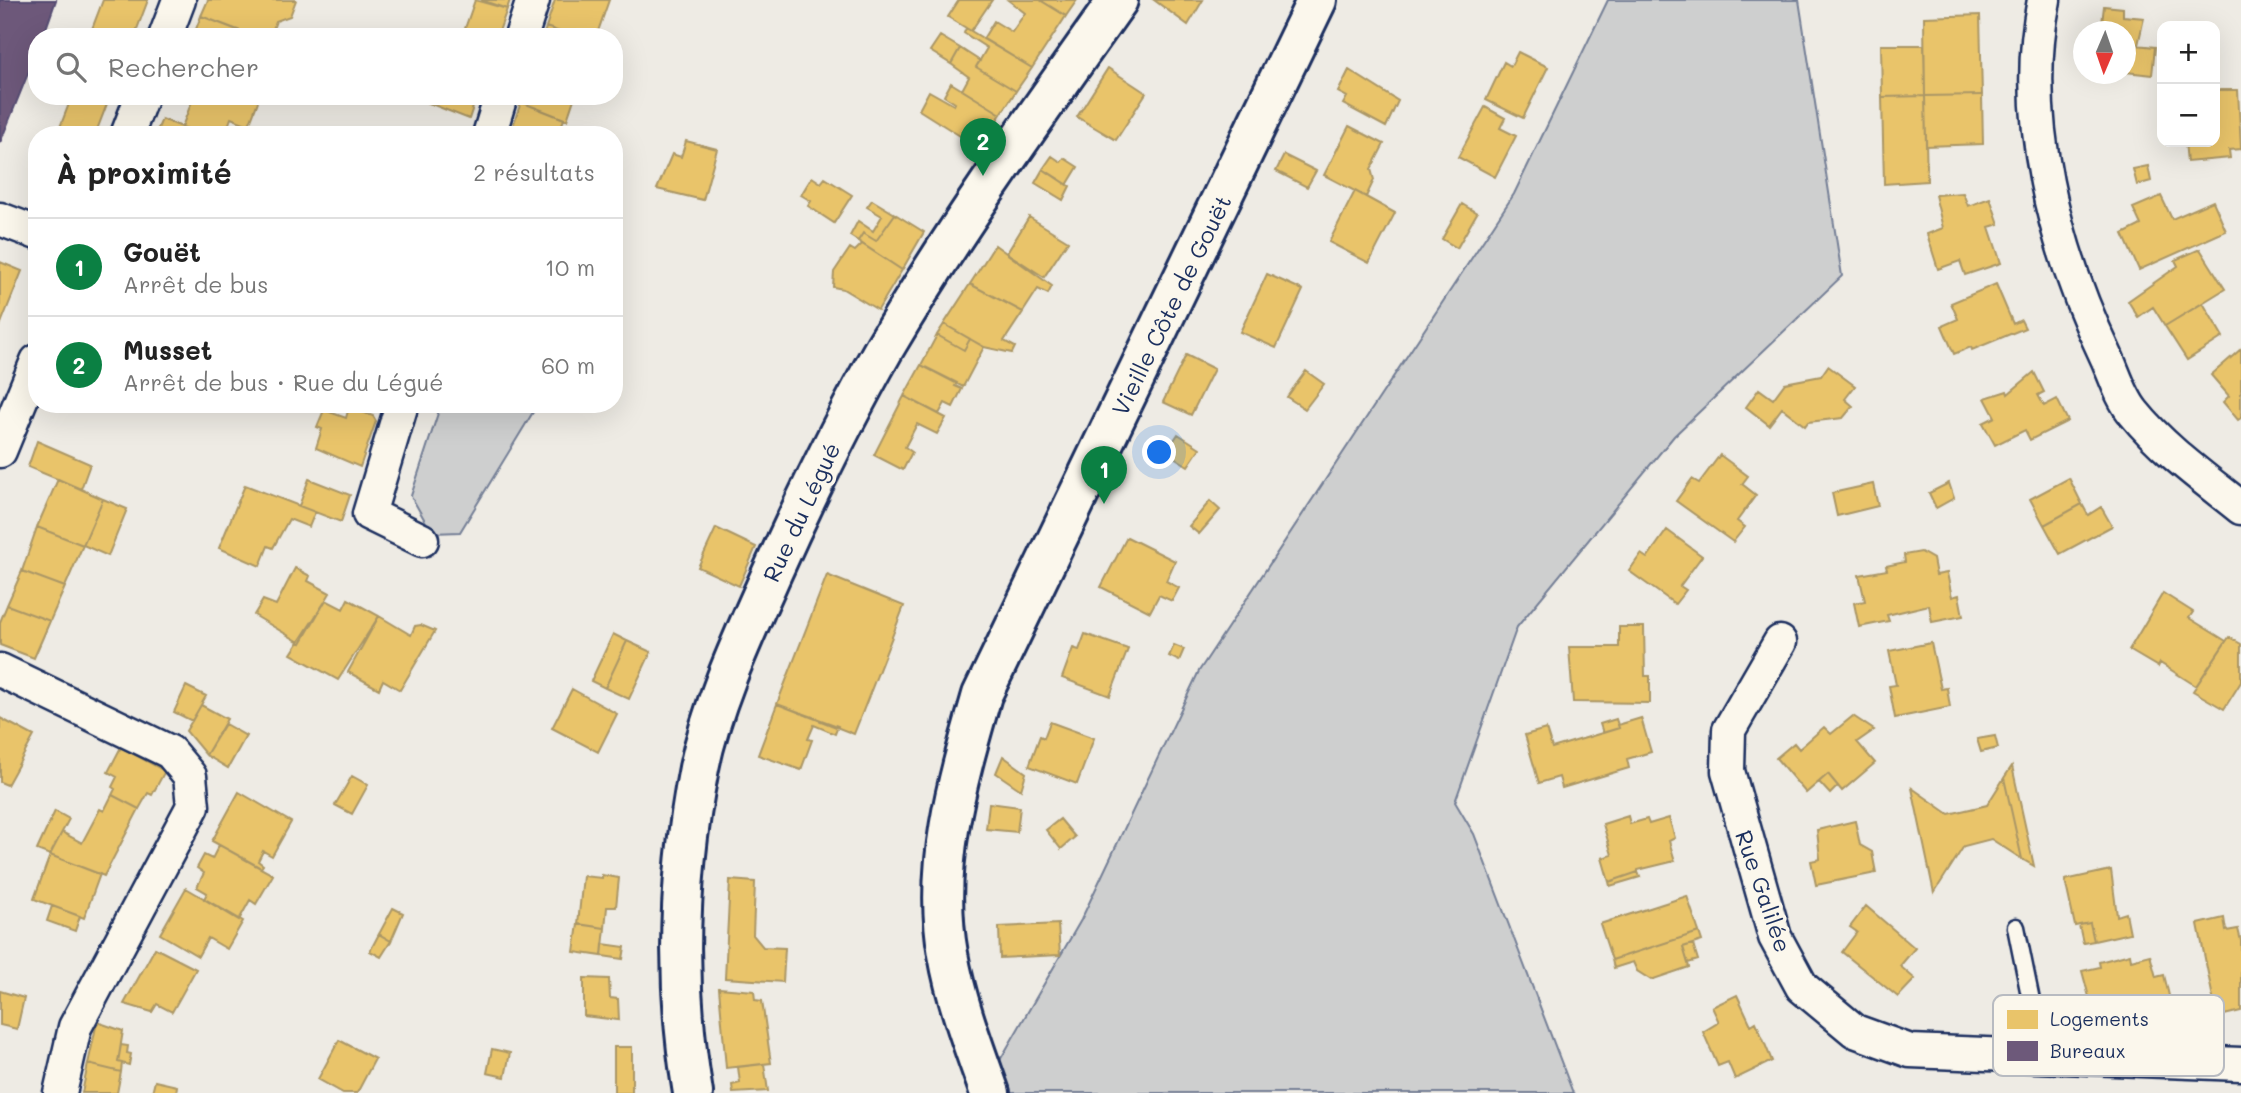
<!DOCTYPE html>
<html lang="fr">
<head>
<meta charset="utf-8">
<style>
  :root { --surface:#fff; --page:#f6f6f6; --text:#222; --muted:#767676; --line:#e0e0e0; --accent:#0b8043 }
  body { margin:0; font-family:Mali,sans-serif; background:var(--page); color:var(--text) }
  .controls { position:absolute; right:21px; top:21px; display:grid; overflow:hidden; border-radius:14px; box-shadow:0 7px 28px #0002 }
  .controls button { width:63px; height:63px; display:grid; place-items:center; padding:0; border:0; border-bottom:2px solid var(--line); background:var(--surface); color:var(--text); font:35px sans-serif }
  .compass { position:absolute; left:2073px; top:21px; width:63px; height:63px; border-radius:50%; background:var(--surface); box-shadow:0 7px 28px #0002; rotate:182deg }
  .you { position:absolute; left:1160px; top:453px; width:24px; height:24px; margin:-18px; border:5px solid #fff; border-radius:50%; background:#1a73e8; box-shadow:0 0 0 10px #1a73e833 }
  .badge { display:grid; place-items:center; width:46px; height:46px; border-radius:50%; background:var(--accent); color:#fff; font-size:23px; font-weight:700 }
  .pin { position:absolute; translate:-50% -58px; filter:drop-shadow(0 2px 4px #0008) }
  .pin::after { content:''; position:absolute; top:37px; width:24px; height:21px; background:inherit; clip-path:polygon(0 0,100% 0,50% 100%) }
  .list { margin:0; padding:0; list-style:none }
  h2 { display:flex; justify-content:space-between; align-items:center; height:91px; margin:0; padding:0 28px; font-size:30px }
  h2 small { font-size:23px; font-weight:400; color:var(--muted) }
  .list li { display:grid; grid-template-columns:46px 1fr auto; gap:21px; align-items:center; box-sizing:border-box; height:98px; padding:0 28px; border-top:2px solid var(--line) }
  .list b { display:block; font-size:26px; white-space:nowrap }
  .list p { margin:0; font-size:23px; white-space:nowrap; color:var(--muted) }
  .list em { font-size:23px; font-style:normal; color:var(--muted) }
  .icon { flex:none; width:38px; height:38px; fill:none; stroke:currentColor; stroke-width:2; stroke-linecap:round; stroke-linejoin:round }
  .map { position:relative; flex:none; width:2241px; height:1093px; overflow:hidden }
  .search { position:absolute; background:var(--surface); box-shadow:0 7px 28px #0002; left:28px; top:28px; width:595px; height:77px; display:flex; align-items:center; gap:18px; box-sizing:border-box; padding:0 24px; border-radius:28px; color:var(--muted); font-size:26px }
  .panel { position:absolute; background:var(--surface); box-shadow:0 7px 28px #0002; left:28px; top:126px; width:595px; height:287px; border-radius:28px }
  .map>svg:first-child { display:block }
  .green { fill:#cecfcf; stroke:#747f96; stroke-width:2 }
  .homes { fill:#e9c46a; stroke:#ab9766; stroke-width:2 }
  .offices { fill:#6d597a; stroke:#544c72; stroke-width:2 }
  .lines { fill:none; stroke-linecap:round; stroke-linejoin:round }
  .service-casing { stroke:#1b2f5e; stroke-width:21 }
  .minor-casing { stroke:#1b2f5e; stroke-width:37 }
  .tertiary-casing { stroke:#1b2f5e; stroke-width:44 }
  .service { stroke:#fbf7ec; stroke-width:16 }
  .minor { stroke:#fbf7ec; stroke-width:32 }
  .tertiary { stroke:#fbf7ec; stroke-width:38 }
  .labels { text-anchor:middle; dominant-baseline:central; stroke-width:7; stroke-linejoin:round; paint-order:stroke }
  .street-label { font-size:23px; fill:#1b2f5e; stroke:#fbf7ec }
  .key { fill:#fbf7ec; stroke:#b8bbc1; stroke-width:2 }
  .key-label { font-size:19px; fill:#1b2f5e }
</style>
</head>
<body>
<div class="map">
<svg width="2241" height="1093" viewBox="0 0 2241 1093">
  <rect width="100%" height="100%" fill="#eeebe4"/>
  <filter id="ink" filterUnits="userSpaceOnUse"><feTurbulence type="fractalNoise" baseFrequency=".0143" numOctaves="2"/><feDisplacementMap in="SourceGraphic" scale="14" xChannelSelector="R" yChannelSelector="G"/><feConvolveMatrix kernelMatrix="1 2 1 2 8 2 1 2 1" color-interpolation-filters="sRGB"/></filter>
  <g filter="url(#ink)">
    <path class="green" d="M1608,0H1799L1842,276L1674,436L1517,627L1455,802L1474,834L1573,1093H981L1081,920L1199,671L1514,194Z
      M441,404H538L460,532L432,533L411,496Z"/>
    <path class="homes" d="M103,0H148L134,37H89Z
      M208,0H296L290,16L276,21L270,37H255L201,16Z
      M475,0L507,9L497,37H462Z
      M481,0H510L507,9Z
      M555,0H609L596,37H574L546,27Z
      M959,0H992L971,31L948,17Z
      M1008,0H1040L1066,16L1032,68L983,39L994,21L1012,32L1025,13Z
      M1040,0H1077L1066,16Z
      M1154,0H1203L1188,25Z
      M2104,6L2123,8V16L2144,18L2138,45L2126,44V32H2101Z
      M1980,15L1982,95L1925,96L1924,17Z
      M201,16L241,31L239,37H193Z
      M546,27L574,37H543Z
      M966,28L1032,68L1016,91L976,67L987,48L964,33Z
      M940,36L960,48L951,64L930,51Z
      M2126,44L2155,47L2152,75L2126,72Z
      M1881,45H1924L1925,96L1882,97Z
      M960,48L980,61L976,67L1016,91L1001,114L962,90L969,77L951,64Z
      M1518,52L1548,67L1523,118L1486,100L1504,62L1511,66Z
      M1108,68L1146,93L1116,140L1077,117Z
      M1349,70L1398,101L1386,127L1343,104L1347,97L1338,92Z
      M951,83L1001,114L979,148L919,110L929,91L954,105L955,103L944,96Z
      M2215,90H2238L2241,149L2229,150L2230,158L2187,162L2185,142H2215Z
      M1982,95L1983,144L1926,146L1925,96Z
      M72,96H110L95,135H57Z
      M194,96H260L249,125L231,118L225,135H204L182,127Z
      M411,96H471L476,98L469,119Z
      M523,96H575L567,120L521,102Z
      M1925,96L1927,181L1884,184L1882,97Z
      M521,102L564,119L558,135H510Z
      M1485,107L1505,118L1500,128L1516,136L1495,177L1458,157Z
      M162,119L182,127L204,135L156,133Z
      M1349,126L1384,144L1371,169L1374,180L1366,197L1324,175Z
      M686,141L717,149L703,200L657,189L672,154L681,157Z
      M1284,155L1316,171L1307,187L1276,171Z
      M1052,156L1061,162L1064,158L1078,167L1067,185L1043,169Z
      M2148,166L2151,181L2137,185L2133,169Z
      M1043,169L1070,186L1063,200L1035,183Z
      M812,177L821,183L825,178L852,195L834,223L808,206L811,201L801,195Z
      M1355,191L1395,213L1369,263L1329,242Z
      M1963,193L1968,206L1990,198L1999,224L1989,227L2001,263L1965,275L1960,261L1938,269L1927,234L1943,228L1935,195Z
      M2161,196L2172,219L2213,201L2226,231L2139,270L2123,234L2141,225L2133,208Z
      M872,200L895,214L876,241L863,233L858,241L850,236L858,221L873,231L882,216L867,207Z
      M1462,204L1477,213L1457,248L1442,239Z
      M895,214L924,232L902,270L858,241L863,233L876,241Z
      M1029,217L1068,241L1044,277L1007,253Z
      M862,244L902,270L878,310L843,289L833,287L834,272L850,248L855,251Z
      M995,245L1052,286L1048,294L1038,289L1023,312L970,284Z
      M2200,249L2225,289L2165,326L2153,307L2138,317L2128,301L2178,266L2175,260Z
      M0,262L22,271L0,326Z
      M1267,274L1303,290L1276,348L1240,332Z
      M970,284L1023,312L1004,341L1015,347L1012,353L984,347L944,324Z
      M1996,284L2013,324L2021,320L2025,328L1972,350L1971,347L1954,354L1942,326L1958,319L1951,303Z
      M2203,303L2223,337L2187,360L2165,326Z
      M944,324L970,339L964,350L937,335Z
      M937,335L964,350L970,339L984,347L963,387L921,365Z
      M2241,349V418L2238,420L2223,402L2229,396L2211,375Z
      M1186,355L1214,369L1191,415L1163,402Z
      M921,365L957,383L955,386L962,389L953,407L945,403L939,414L904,396Z
      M1828,366L1855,386L1845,399L1853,406L1843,418L1808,422L1805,426L1782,408L1769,425L1746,407L1759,389L1773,399L1785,383L1821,376Z
      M1306,371L1324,384L1305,409L1287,397Z
      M2034,372L2044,392L2038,395L2044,406L2057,399L2068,421L2030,440L2025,430L1995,445L1983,423L1995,417L1985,398L2007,391L2008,394Z
      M904,396L946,418L937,434L917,424L905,447L912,452L903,470L874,455Z
      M349,407L373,416L376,421L360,467L316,448L322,429L317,427L324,410L346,418Z
      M1178,434L1200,448L1188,466L1166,452Z
      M37,441L90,464L81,489L28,467Z
      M1720,455L1748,476L1742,484L1756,495L1737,521L1745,527L1733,542L1676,501L1692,479L1699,483Z
      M2069,478L2082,504L2044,525L2030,499Z
      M58,479L103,499L83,545L37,527Z
      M309,479L350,495L341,522L299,506Z
      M1949,483L1954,498L1936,508L1929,493Z
      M1873,484L1878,506L1837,516L1832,493Z
      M245,485L315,512L309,527L289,519L273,548L268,546L260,566L219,548Z
      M103,499L127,509L108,556L83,545Z
      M1210,501L1220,510L1199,534L1189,526Z
      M2082,504L2088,515L2101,507L2112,526L2060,554L2044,525Z
      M37,527L83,545L65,587L22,571Z
      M716,528L756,547L739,586L698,567Z
      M1667,530L1702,556L1680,586L1686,590L1675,604L1629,571L1641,554L1647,558Z
      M1127,537L1175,561L1166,581L1179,588L1172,601L1159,595L1150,612L1101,587Z
      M1921,552L1933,559L1936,575L1947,573L1952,597L1959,595L1963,616L1932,622L1929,605L1887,615L1889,621L1859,627L1854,603L1865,601L1859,575L1887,570L1886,566L1905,562L1904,555Z
      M295,568L310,576L308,581L330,593L301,643L254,615L263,600L276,605Z
      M22,571L65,587L50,621L7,605Z
      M827,575L904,606L854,734L777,704Z
      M2163,593L2193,612L2189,618L2226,641L2196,686L2160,663L2158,667L2129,650Z
      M348,599L379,616L338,680L291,654L326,600L343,609Z
      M7,605L50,621L34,658L0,645V622Z
      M379,616L411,635L415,626L421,625L435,631L400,690L383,680L379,689L348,672Z
      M1619,627H1644L1645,676H1650V703L1573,702L1569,647H1619Z
      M613,634L627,641L605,688L591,681Z
      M1085,634L1128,649L1110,696L1062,678L1073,648L1079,650Z
      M2229,637L2241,644V682L2224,709L2193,691Z
      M627,641L651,652L629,699L605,688Z
      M1931,643L1941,689L1947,688L1950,707L1895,718L1889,686L1896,685L1889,651Z
      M1174,645L1184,649L1179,661L1169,656Z
      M186,686L206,696L192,721L174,712Z
      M572,689L617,714L598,752L552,728Z
      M777,704L838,726L835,734L814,725L808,739L812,740L801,770L758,755Z
      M201,705L227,719L206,755L186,731Z
      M1853,716L1874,730L1857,742L1875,763L1842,791L1828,774L1806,793L1776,758L1794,743L1799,749L1824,727L1831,734Z
      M0,718L34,736L7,785L0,782Z
      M1641,718L1651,752L1627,759L1629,768L1562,788L1559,777L1539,783L1525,735L1546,729L1552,748L1619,728L1618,725Z
      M1616,719L1619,728L1603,733L1600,724Z
      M1050,722L1094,738L1077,784L1029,766L1040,736L1044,738Z
      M225,724L246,736L228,768L206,755Z
      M1995,736L1998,748L1981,752L1977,739Z
      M121,747L165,771L152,795L148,793L139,809L112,795L115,789L112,787L117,777L108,772Z
      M1003,756L1026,773L1021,790L996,773Z
      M2012,766L2034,866L2022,859L2004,778Z
      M1828,774L1838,786L1830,794L1819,782Z
      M352,776L368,785L352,814L335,805Z
      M2004,778L2022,859L1991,839L1964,846L1934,893L1912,788L1949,814L1987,805Z
      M239,792L291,822L272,856L263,851L258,861L263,865L261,868L212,841Z
      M112,795L139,809L104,876L50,855L62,832L82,843L100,809L104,811Z
      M989,803L1020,807L1017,832L986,829Z
      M55,811L69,819L50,855L37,850Z
      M1628,816L1630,824L1647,819L1649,824L1669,818L1675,838L1669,841L1675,861L1638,870V872L1609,882L1602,858L1612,855L1603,824Z
      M1060,819L1075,837L1061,849L1046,830Z
      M1855,821L1860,845L1872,852L1876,873L1816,885L1811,861L1820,859L1817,830Z
      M219,845L273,875L256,904L250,900L239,920L204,899L207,893L197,887L204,873L197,868L204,855L212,859Z
      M50,855L100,874L84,918L34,899Z
      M2111,870L2117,916L2126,913L2130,933L2094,941L2090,923L2075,926L2065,880Z
      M1638,872L1640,877L1610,886L1609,882Z
      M602,875L619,878L616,907H607L605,928L578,924L583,876L602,878Z
      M730,880L755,882L753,935L763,947L785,948L783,982L725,978Z
      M186,888L243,921L227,949L208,938L198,956L160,934Z
      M1687,896L1699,932L1612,960L1600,924Z
      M52,906L80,916L75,931L47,921Z
      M1866,906L1915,948L1900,966L1915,979L1898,997L1842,952L1857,932L1850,927Z
      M393,908L403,913L391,941L379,934Z
      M2224,918L2226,931L2238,929L2241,941V1011L2220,1016L2217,1002L2214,1003L2198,924Z
      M2090,923L2094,941L2083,943L2079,925Z
      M578,924L605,928L602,956L574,952Z
      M1058,924L1060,955L1000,958L999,927Z
      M1699,932L1702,941L1683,947L1689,967L1651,980L1637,971L1633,962L1614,968L1612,960Z
      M379,934L391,941L381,957L370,951Z
      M603,944L625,947L623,959L602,956Z
      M1693,944L1698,960L1688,963L1683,947Z
      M155,948L196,969L172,1012L157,1004L152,1012L124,1004Z
      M2130,954L2131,960L2150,955L2156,977L2164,975L2171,1004L2132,1010L2130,1004L2125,1005L2124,1000L2092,1008L2082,971L2100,967L2099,962Z
      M584,978L609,979L610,998L618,999L619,1020L584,1016Z
      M719,988L754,991L755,1000L762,1001L771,1063L726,1068Z
      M0,991L24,998L17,1029L0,1025Z
      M1737,995L1751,1025L1756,1022L1772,1061L1735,1079L1728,1062L1718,1066L1703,1032L1719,1022L1712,1007Z
      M97,1022L123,1031L118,1062L122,1063L121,1072L88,1064Z
      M339,1040L375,1059L357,1093H343L318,1079Z
      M121,1045L128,1046L127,1053L131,1054L129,1065L118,1062Z
      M614,1047H632V1093H614Z
      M492,1049L510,1053L505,1077L487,1073Z
      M88,1064L121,1072L117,1093H82Z
      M764,1064L768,1091L733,1093L732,1085L740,1083L738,1067Z
      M155,1081L177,1086L176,1093H152Z"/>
    <path class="offices" d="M0,0H56L43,37H37V51L0,143Z"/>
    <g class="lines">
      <defs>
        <path id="service" d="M2016,927L2043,1059"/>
        <path id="minor" d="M2044,0C2020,117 2055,250 2106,356C2114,373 2121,398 2134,413C2163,449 2205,479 2241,508
          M165,37L179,0
          M521,37L533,0
          M127,135L142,96
          M489,135L501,96
          M0,219L37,233
          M402,404L369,514L422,540
          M0,451L37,361
          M1780,642L1729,730L1728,771L1775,937L1802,987L1855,1031L1910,1051L2241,1064
          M0,670L170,752L190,776L193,806L75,1027L60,1093"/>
        <path id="tertiary" d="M693,1093C675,985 678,875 699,768C713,701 744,636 771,575C806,497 843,421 885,347C956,227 1038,113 1118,0
          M990,1093C974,1048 956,1001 948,954C932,866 958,779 982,695L1317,0"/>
      </defs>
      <use href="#service" class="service-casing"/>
      <use href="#minor" class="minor-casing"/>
      <use href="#tertiary" class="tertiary-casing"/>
      <use href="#service" class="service"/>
      <use href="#minor" class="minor"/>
      <use href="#tertiary" class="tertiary"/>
    </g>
  </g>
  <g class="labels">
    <g class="street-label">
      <text transform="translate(1171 305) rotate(-64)">Vieille Côte de Gouët</text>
      <text transform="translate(801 512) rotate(-65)">Rue du Légué</text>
      <text transform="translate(1764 891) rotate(71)">Rue Galilée</text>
    </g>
  </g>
  <rect x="1993" y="995" width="231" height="81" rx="10" class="key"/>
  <rect x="2007" y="1010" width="31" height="19" fill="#e9c46a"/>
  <rect x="2007" y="1041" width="31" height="20" fill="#6d597a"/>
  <g class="key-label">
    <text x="2050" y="1026">Logements</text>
    <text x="2050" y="1058">Bureaux</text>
  </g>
</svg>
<div class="controls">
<button>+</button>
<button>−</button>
</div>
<svg class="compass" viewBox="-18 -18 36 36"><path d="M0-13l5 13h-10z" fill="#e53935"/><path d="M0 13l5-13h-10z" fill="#767676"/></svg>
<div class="you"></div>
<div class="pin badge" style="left:1104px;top:504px">1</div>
<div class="pin badge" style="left:983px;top:176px">2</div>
<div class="search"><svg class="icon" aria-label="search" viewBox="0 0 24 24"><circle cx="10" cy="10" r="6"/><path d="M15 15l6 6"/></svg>Rechercher</div>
<section class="panel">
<h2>À proximité<small>2 résultats</small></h2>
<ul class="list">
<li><span class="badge">1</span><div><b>Gouët</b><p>Arrêt de bus</p></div><em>10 m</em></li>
<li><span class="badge">2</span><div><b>Musset</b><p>Arrêt de bus · Rue du Légué</p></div><em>60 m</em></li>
</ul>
</section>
</div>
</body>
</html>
